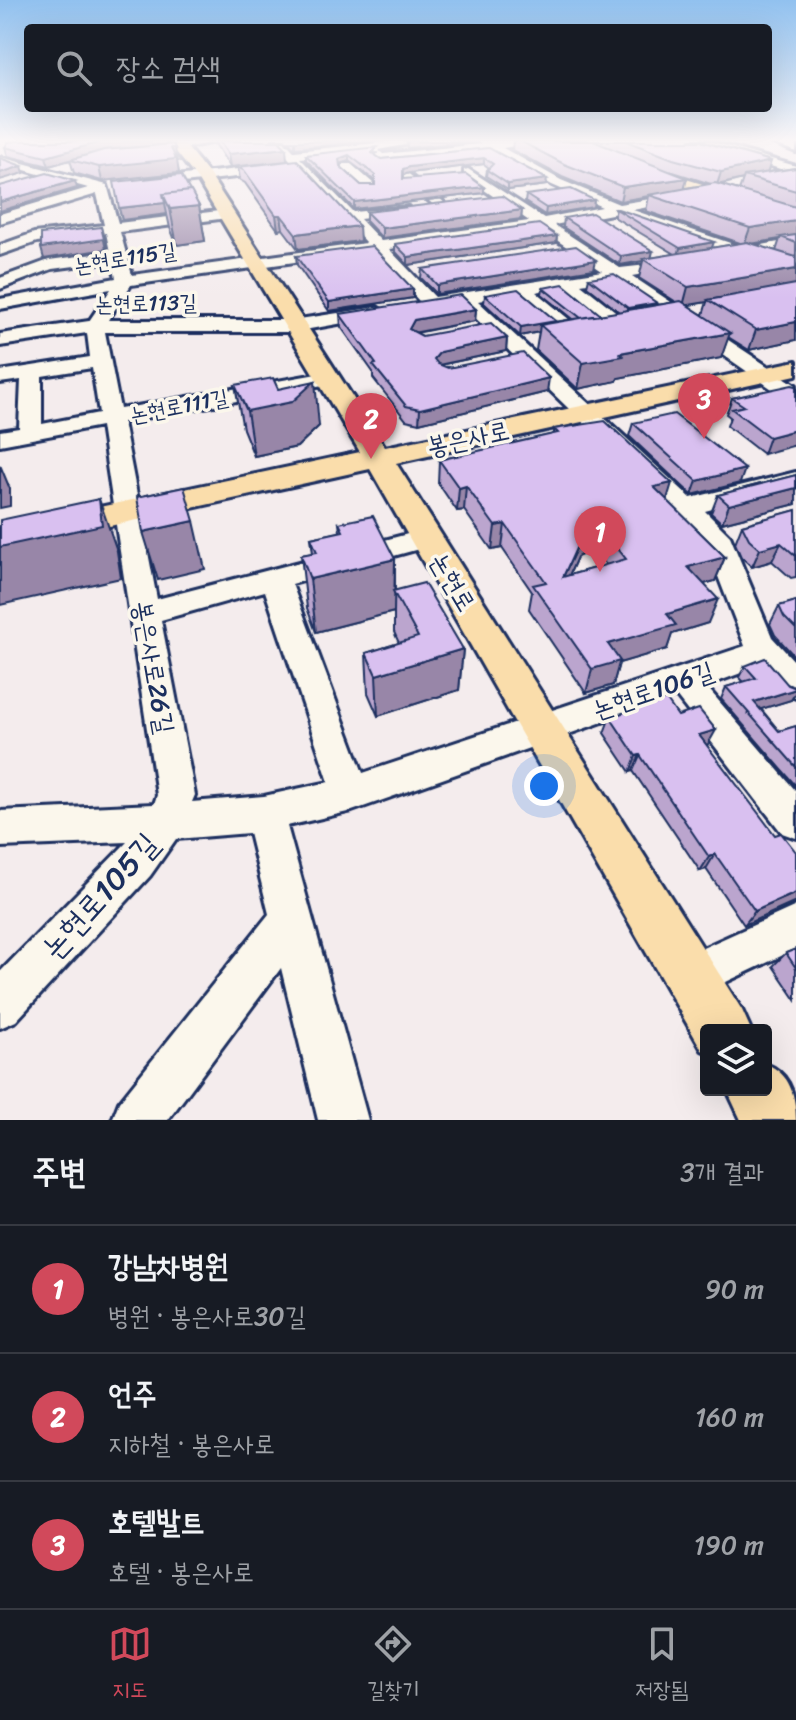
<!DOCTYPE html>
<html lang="ko">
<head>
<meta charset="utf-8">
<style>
  :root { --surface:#171b24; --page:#20242c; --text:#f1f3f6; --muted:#9ea1a6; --line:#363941; --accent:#d1495b }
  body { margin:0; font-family:Sriracha,"Poor Story",sans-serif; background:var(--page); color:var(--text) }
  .controls { position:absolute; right:24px; bottom:24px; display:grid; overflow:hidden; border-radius:8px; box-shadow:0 8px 32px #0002 }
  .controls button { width:72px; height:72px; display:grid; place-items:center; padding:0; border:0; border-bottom:2px solid var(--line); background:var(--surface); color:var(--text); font:40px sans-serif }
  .you { position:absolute; left:544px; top:786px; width:28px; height:28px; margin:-20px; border:6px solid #fff; border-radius:50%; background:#1a73e8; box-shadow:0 0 0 12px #1a73e833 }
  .badge { display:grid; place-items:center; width:52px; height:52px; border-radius:50%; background:var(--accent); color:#fff; font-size:26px; font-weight:700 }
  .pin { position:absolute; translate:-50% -66px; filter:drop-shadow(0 2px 4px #0008) }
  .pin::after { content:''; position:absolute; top:42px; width:28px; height:24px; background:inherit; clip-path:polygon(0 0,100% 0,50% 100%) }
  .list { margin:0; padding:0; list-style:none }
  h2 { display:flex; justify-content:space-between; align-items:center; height:104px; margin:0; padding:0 32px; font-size:34px }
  h2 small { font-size:26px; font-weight:400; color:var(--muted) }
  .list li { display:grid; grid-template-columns:52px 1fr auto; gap:24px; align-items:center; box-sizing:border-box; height:128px; padding:0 32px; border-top:2px solid var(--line) }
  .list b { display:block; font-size:30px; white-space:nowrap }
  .list p { margin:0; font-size:26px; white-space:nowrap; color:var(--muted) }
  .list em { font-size:26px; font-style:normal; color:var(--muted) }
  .icon { flex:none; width:44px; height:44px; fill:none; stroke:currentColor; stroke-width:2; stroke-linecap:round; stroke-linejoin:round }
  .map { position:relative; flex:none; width:796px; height:1120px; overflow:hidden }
  .search { position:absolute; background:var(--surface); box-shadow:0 8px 32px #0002; left:24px; right:24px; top:24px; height:88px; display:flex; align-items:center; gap:20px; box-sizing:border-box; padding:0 28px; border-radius:8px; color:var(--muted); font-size:30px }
  .sheet { height:488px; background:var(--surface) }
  nav { display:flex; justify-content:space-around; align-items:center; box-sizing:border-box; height:112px; border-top:2px solid var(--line); background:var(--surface); font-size:22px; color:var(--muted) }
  nav a { display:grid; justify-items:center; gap:4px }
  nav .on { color:var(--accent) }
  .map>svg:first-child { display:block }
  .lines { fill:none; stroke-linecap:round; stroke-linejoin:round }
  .minor-casing { stroke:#1b2f5e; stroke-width:6 }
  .major-casing { stroke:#1b2f5e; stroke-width:6 }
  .minor { fill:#fbf7ec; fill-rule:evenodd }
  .major { fill:#faddab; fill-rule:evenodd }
  .wall { fill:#bba5ce; stroke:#1b2f5e; stroke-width:2; fill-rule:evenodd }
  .shaded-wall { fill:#9886a8; stroke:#1b2f5e; stroke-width:2 }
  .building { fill:#d9c0f0; stroke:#1b2f5e; stroke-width:2; fill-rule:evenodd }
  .labels { text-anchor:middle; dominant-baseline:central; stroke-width:7; stroke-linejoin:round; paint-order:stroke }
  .far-street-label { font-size:22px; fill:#1b2f5e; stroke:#fbf7ec }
  .street-label { font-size:26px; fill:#1b2f5e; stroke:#fbf7ec }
  .near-street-label { font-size:32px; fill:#1b2f5e; stroke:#fbf7ec }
</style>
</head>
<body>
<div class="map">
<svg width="796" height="1120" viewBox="0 0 796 1120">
  <rect width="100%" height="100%" fill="#f4eced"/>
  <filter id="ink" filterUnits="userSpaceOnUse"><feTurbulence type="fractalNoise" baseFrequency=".0125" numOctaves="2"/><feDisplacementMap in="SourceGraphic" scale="16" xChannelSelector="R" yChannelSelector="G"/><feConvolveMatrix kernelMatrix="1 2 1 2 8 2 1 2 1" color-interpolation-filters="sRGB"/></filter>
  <g filter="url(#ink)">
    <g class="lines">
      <defs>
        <path id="minor" d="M189,141H221L178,149L172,146Z
          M273,141H284L294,151L398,141L409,144L378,150L383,154L480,144L478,141H545L503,148L561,180L619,204L688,193V199L633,210L745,248L796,239V249L764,254L796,266V276L744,258H728V253L617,213L554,225L620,268L683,261V267L632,276L796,385V401L788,400L614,279L581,284L629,322L631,326L629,330H615L563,287L536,292L582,330L584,334L582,338H568L518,294L478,301L691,498L796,472V487L705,511L730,536L772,637L796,663V698L784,694L760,666L706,686L796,791V838L782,833L676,696L352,811L287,826L368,1120H318L281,968L168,1120H112L119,1102L269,914L249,833L176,839L150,876L16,1021L0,1028V972L127,842L0,847V811L154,804L157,795L101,426L0,445V431L19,428L21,380L0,383V371L90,357L87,333L0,346V334L89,321L111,289L0,309V299L116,278L112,261L52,269L0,289V278L49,260L110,252L106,233L37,242L0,255V245L34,233L104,225L97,194L0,223V214L88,188L0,163V157L107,185L118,223L227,210L234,214L227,218L120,232L132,275L366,243L299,170L148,187L142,183L148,179L293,163ZM489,150L552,185L602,207L544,218L468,169L464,170V176L529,221L381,241L360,219L408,213V207L353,212L300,158L368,151L440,210L445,209V203L391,160ZM539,228L602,271L435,297L389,249ZM373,251L419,301L420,308L461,304L704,540L745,646L363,773L292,584L437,544L441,538L437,532L427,529L157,599L123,422L328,384L338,378L328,372L120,409L105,332H293L377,317L386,312L377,307L293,320H108L131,285ZM92,368L99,413L42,424V376ZM265,591L329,782L264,796L192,802L195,795L161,620Z
          M691,141H709L796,166V174Z
          M772,141L796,145V152L773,143Z
          M343,164H351L373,183V189H363L343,170Z
          M796,906V949L690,999L674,993L668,977L674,961Z"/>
        <path id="major" d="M168,141H182L209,174L385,447L796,361V375L396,463L742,1010L751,1030H706V1052L702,1050L370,469L0,550V528L360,452L197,179Z
          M566,141H585L669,174L796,212V222L659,180Z
          M766,1064C790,1073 796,1096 796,1120H741L727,1090H766Z"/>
      </defs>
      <use href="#minor" class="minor-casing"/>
      <use href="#major" class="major-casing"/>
      <use href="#minor" class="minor"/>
      <use href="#major" class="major"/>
    </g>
    <path class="wall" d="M215,141H279L287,161L230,167L216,145Z
      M288,141H380L295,148Z
      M513,141H701L771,161L767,172L796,168V340L749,350L728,337L721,358L618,378L617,381L578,389L536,350L539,332L520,336L484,303L485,295L555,322L573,319L542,294L543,288L601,315L619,312L587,286L589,278L657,305L676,302L639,278L643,261L620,265L563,227L564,218L651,258L675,254L614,217L616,209L712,248L740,243L646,211L649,196L620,201L562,177L512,150ZM673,172L711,184L685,188ZM743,179L739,190L720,185ZM780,239L776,251L752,244L763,242ZM707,302L703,315L687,305Z
      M167,144L178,161H176L179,173L102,181L74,173L70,160L49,166L8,156L5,147Z
      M489,148L546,185L508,190L486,176L487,170L489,168L484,164L409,173L403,175V179L484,193L354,209L306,160V155L377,153L375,155L381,159ZM349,161L375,181V185H361L340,166V164Z
      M238,167L360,241L298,249L283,229L278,230L245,183L240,180Z
      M190,191L199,206L205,241L177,245L170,228L167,214L122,220L119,208Z
      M526,195L594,200L593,207L545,215L525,202Z
      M522,210L521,219L382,238L366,221V212Z
      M557,236L556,243L408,265L395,251V244Z
      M296,256L413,298L329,311L297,265Z
      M422,269H594L437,294L421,278Z
      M476,309L475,321L416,333L422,336L507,338L506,351L440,365L547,392L419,423L406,420L373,378V372L341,327L340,314Z
      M235,385L278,389L319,426L297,447L254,456L243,429Z
      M796,386L763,454L727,426L730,417L726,414L732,398Z
      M633,423L740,483L692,495L629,436Z
      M554,429L667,500L725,557L715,581L704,584L708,623L672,634L667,649L619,663L613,685L586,693L529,609L532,592L502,548L492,550L464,510L457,511L438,483L439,460L554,434ZM594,549L606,565L569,575L577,557Z
      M796,475V504L722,523L711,513L718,495Z
      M796,510V577L791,578L772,561L752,567L741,557L735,543L742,525Z
      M339,523L395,559V591L463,649L459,690L378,716L368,693L366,653L399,643L394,632V612L316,632L307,608L301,555L313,553L311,538L340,532Z
      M796,601V658L775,635L770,624L779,606Z
      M745,666L796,688V692L791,700L761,709L779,731L796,726V786L721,699L726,687L744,682L739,677Z
      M678,716L707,746L796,902L744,925L706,869L700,871L633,771L630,772L604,733L610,717Z
      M796,949V1000L773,966L786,953Z"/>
    <path class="shaded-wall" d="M103,141H166L167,145L105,150L49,166L46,157Z
      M295,141H380L295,148Z
      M407,141H476L407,148Z
      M171,148H175L179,173L102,181L99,167Z
      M286,148L287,161L230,167L228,154Z
      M349,155V161L339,164V159Z
      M484,158V164L409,173L403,175V169L409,167Z
      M771,161L767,174L744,176L743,179L717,185L721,172Z
      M22,166L24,173L0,180V173Z
      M687,178L684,191L649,195V196L620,201L623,187Z
      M547,179L546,185L508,190V184Z
      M75,181L77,188L0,211V202Z
      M484,187V193L354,209V202Z
      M594,200L593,207L545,215L546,208Z
      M165,203L167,214L122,220L119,208Z
      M199,206L205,241L177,245L170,209Z
      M522,210L521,219L382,238V228Z
      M276,215H281L283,229L278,230Z
      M796,221V237H781L780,239L744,245L750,228Z
      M359,226L360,241L298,249L296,234Z
      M101,227L106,249L44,259L41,248Z
      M557,236L556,243L408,265V257Z
      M714,242L711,250L678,256L680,248Z
      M653,251L651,259H643V261L620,265L621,256Z
      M596,260L594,269L437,294V285Z
      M796,269V287L708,300L707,302L683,306L688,287Z
      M413,289V298L329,311V302Z
      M657,303L655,311L626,317L628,308Z
      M476,309L475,321L413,333L409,329L414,320Z
      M556,321L554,329L540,325L539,332L520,336L521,327Z
      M796,322V340L749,350L756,330Z
      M730,333L721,358L618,378L617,381L578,389L583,363L620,353Z
      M507,338L506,351L439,365L434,372V359L440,352Z
      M549,378L547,392L419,423L420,409Z
      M315,381L319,426L297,447L254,456L247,411Z
      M796,430V445L763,454L769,437Z
      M0,465L10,489V506L0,508Z
      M745,469L740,483L692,495L697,481Z
      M672,483L665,506L654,487Z
      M466,486L464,510L457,511L459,488Z
      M796,488V504L722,523L729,505Z
      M99,499L117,551L121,578L0,605V547Z
      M194,521L205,569L158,580L143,532Z
      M505,524L502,548L492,550L495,526Z
      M599,525L594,549L577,557L558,601L563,577L583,533Z
      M781,543L772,561L752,567L760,549Z
      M725,557L715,581L679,591L688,567Z
      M395,559L394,612L316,632L310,579Z
      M718,599L708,623L672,634L667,649L619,663L613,685L586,693L592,669L608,644L667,614Z
      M463,649L459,690L378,716L376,675Z
      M796,689V692L791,700L748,713L754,702Z
      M716,730L707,746L699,735Z
      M640,755L633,771L630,772L636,756Z
      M715,854L706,869L700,871L709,857Z
      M796,893V902L744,925L755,911Z"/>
    <path class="building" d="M18,141H104L46,157L5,147L8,142Z
      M219,141H279L286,148L228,154Z
      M520,141H593L687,178L623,187L564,164Z
      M626,141H700L771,161L721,172L673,159Z
      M173,144L175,148H171L176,159L99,167L70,160L104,150Z
      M377,147L372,153L381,159L489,148L547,179L508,184L487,170L493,164L484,158L409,167L403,169V179L466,174L484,187L354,202L306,155ZM349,155L375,175V185H361L340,166L339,159Z
      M0,158L22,166L0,173Z
      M297,160L359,226L296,234L281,215H276L244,170L238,167Z
      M796,168V191L744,176Z
      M47,173L75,181L0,202V186Z
      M181,175L190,191L163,194L165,203L119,208L114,182Z
      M715,183L796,207V221L750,228L649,195Z
      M571,189L594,200L546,208L526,195Z
      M191,191L199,206L170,209L163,194Z
      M502,196L522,210L382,228L366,212Z
      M616,209H618L714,242L680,248Z
      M592,213L653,251L621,256L564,218Z
      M539,224L557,236L408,257L395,244Z
      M101,227L104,239L41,248V234Z
      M796,235V243L781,237Z
      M747,242L796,257V269L688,287L643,259Z
      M372,246L413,289L329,302L296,256Z
      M576,246L596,260L437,285L422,269Z
      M614,274L657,303L628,308L589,278Z
      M563,284L601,315L581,318L543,288Z
      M796,284V322L756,330L708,300Z
      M518,289L556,321L521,327L485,295Z
      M461,295L476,309L414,320L409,329L422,336L491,323L507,338L440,352L434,359L438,364L448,368L523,353L549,378L420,409L406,406L373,365L376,364L340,314Z
      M681,301L730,333L620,353L623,356L583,363L540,325Z
      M273,378L278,389L315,381L292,402L247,411L235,385Z
      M792,385L796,386V430L769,437L732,409L744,406L732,398Z
      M674,414L745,469L697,481L633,423Z
      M605,421L672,483L654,487L725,557L688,567L718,599L667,614L676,625L608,644L620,661L592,669L533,585L546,582L505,524L495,526L466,486L459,488L439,460L558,433L554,429ZM599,525L626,559L563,577L583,533Z
      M796,475V488L729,505L718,495Z
      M184,487L194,521L143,532L137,497Z
      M99,499L102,525L0,547V520Z
      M796,510V556L781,543L760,549L749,539L742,525Z
      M373,516L395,559L310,579L301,555L317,552L311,538L343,531L339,523Z
      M424,583L463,649L376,675L366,653L418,637L393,591Z
      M796,601V629L784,617L779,606Z
      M765,658L788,685L796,688V689L754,702L779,731L796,726V767L726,687L756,678L745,666Z
      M666,699L678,716L699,709L716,730L699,735L775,835L781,833L796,852V893L755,911L715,854L709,857L640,755L636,756L610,717Z
      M796,949V968L786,953Z"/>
  </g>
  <linearGradient id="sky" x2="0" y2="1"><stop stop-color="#91c1ef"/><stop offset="0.47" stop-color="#faf6f7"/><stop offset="1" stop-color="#faf6f7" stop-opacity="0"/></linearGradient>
  <rect width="796" height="298" fill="url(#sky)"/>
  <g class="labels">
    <g class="far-street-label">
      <text transform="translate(125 258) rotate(-9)">논현로115길</text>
      <text transform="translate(146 303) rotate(-1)">논현로113길</text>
      <text transform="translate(179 406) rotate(-11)">논현로111길</text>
    </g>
    <g class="street-label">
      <text transform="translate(468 438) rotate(-12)">봉은사로</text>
      <text transform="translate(453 582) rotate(59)">논현로</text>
      <text transform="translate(154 667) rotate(80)">봉은사로26길</text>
      <text transform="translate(653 690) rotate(-19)">논현로106길</text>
    </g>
    <g class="near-street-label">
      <text transform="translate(100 896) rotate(-48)">논현로105길</text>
    </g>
  </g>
</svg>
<div class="controls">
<button><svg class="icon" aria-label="layers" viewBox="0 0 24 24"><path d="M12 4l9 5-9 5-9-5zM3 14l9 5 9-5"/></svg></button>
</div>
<div class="you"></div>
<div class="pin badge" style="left:600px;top:572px">1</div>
<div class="pin badge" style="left:371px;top:459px">2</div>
<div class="pin badge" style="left:704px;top:439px">3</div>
<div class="search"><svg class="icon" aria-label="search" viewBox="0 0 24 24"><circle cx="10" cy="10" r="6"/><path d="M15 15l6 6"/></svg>장소 검색</div>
</div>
<section class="sheet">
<h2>주변<small>3개 결과</small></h2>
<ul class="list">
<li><span class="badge">1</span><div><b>강남차병원</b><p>병원 · 봉은사로30길</p></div><em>90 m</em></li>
<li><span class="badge">2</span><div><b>언주</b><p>지하철 · 봉은사로</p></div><em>160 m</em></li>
<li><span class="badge">3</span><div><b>호텔발트</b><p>호텔 · 봉은사로</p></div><em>190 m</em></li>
</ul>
</section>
<nav>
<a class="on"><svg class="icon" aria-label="map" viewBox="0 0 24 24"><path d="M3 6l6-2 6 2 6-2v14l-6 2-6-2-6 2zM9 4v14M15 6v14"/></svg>지도</a>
<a><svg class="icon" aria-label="directions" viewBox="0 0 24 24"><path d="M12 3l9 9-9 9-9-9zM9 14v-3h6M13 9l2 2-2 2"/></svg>길찾기</a>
<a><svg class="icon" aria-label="saved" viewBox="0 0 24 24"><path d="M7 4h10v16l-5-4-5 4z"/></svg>저장됨</a>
</nav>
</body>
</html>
